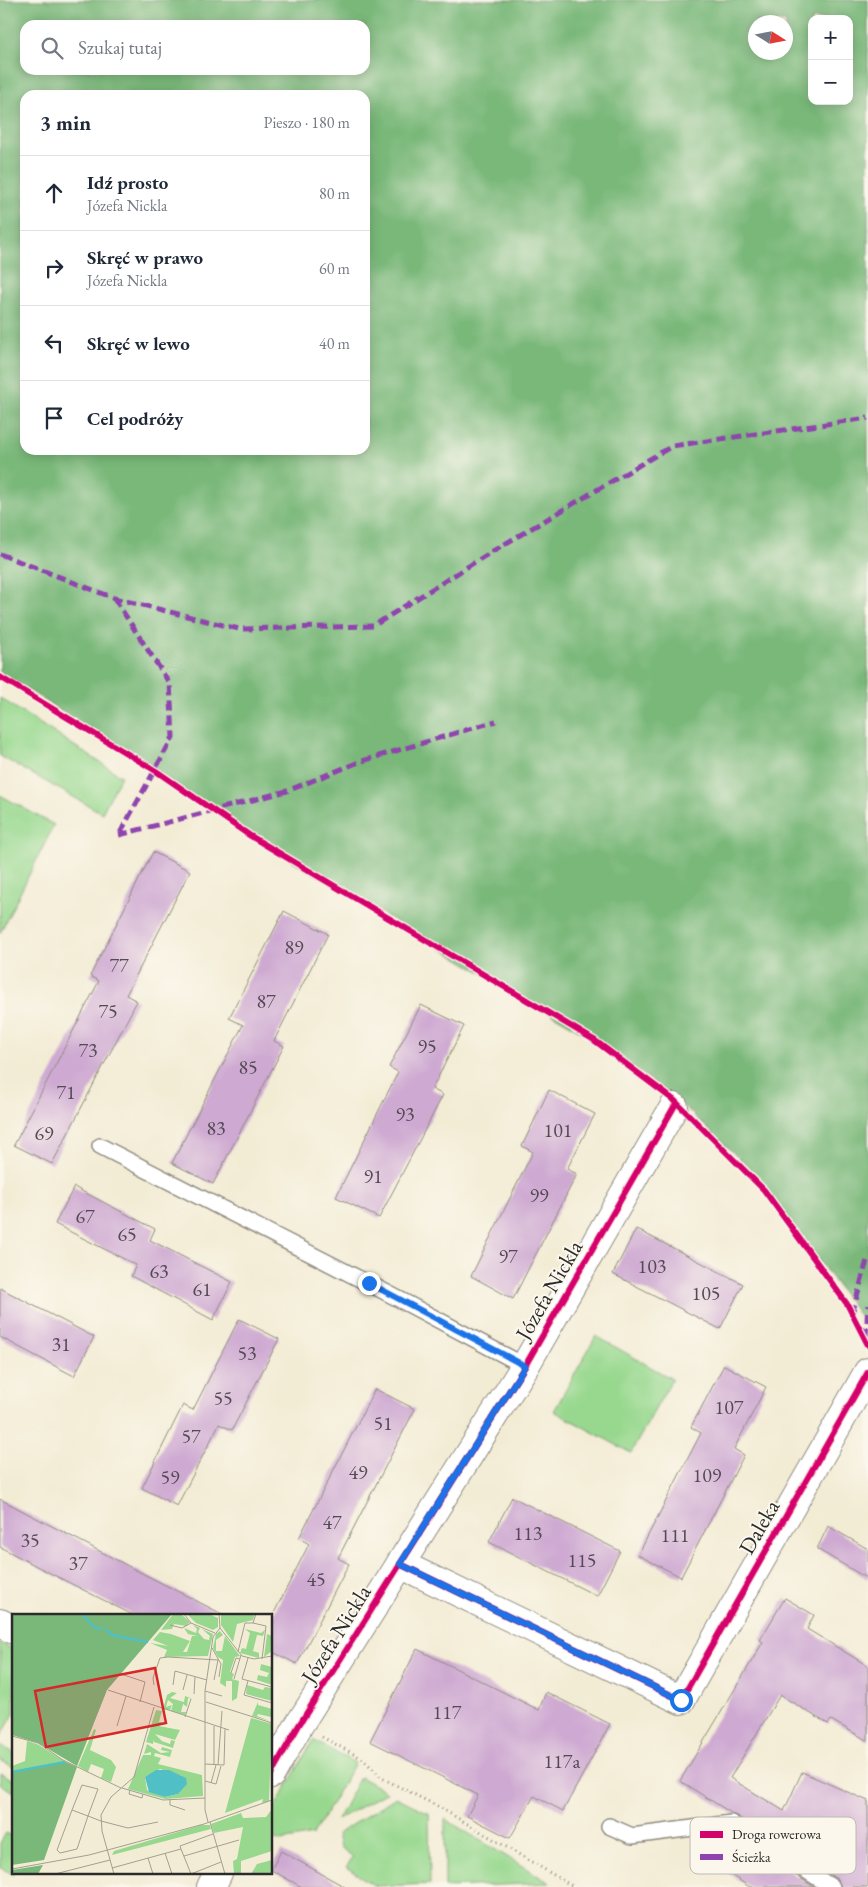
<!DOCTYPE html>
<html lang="pl">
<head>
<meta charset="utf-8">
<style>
  :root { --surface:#fff; --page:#f6f6f7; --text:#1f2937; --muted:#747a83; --line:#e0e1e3 }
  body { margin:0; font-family:"EB Garamond",serif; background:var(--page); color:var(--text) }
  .controls { position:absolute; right:15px; top:15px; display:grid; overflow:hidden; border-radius:10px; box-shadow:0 2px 12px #0003 }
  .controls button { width:45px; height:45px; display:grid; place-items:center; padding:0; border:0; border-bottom:1px solid var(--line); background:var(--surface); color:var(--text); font:25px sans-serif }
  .compass { position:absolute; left:748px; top:15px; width:45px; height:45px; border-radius:50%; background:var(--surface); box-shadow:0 2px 12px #0003; rotate:101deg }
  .stop { position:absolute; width:15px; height:15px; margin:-11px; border:4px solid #1a73e8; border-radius:50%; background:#fff }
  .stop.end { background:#1a73e8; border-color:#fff; box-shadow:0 1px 5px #0008 }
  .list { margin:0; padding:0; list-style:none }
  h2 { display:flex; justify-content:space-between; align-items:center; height:65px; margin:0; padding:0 20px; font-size:21px }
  h2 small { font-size:16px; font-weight:400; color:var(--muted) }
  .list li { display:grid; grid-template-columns:32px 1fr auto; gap:15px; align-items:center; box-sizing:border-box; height:75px; padding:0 20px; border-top:1px solid var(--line) }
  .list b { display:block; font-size:19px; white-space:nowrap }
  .list p { margin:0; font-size:16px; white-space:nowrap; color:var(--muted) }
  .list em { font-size:16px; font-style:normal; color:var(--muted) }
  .icon { flex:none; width:28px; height:28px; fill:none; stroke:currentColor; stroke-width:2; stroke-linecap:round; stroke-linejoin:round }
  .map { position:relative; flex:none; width:868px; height:1887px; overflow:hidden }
  .search { position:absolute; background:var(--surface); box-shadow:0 2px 12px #0003; left:20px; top:20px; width:350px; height:55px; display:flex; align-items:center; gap:12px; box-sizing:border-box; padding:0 18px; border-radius:15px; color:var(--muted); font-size:19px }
  .panel { position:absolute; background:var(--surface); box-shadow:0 2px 12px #0003; left:20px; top:90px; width:350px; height:365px; border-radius:15px }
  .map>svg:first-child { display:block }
  .green { fill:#97d88e; stroke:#61825c }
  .forest { fill:#79b879; stroke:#527252; fill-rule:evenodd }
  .building { fill:#cea9d2 }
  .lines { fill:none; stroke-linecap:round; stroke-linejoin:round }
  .service-casing { stroke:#8f8c80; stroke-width:18 }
  .minor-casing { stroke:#8f8c80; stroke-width:30 }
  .path { stroke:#8f8c80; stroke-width:3; stroke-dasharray:1 4; stroke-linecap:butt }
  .service { stroke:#fff; stroke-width:15 }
  .minor { stroke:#fff; stroke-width:28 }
  .quiet { stroke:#8e44ad; stroke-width:5; stroke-dasharray:10 5; stroke-linecap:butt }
  .cycleway-casing { stroke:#fbf7ec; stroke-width:9 }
  .cycleway { stroke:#d6006c; stroke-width:6 }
  .route { stroke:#1a73e8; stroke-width:6 }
  .labels { text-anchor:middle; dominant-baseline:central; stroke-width:4; stroke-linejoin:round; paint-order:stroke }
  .number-label { font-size:20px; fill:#544a55 }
  .street-label { font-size:22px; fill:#2b2b2b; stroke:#fbf7ec }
  .inset-river { fill:none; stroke:#51c0c6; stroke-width:2.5 }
  .inset-road { fill:none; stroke:#a39f91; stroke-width:1 }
  .view { fill:#d62828; fill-opacity:0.15; stroke:#d62828; stroke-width:2.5 }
  .inset-edge { fill:none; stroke:#2b2b2b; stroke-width:2.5 }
  .key { fill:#fbf7ec; stroke:#bdbab2; stroke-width:1 }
  .key-label { font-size:14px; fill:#2b2b2b }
</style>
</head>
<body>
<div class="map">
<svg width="868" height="1887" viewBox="0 0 868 1887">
  <rect width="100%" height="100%" fill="#fbf7ec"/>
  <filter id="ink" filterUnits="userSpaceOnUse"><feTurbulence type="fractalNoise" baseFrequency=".02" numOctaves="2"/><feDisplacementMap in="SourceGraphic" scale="10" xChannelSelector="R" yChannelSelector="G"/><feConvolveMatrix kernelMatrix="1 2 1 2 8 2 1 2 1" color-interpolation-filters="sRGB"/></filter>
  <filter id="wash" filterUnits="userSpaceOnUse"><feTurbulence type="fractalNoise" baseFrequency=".0096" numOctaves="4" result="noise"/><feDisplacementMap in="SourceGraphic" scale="20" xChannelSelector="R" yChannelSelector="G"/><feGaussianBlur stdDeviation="1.12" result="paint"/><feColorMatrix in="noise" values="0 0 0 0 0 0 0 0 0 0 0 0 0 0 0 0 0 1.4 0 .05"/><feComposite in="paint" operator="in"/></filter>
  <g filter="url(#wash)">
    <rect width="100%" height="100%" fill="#f3ecd5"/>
    <path class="green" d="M0,698L121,776L102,813L0,756Z
      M0,795L54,825L0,933Z
      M596,1336L672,1379L631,1453L554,1411Z
      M0,1643L14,1650V1714L0,1738Z
      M313,1740L355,1763L313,1835L281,1841L271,1838V1815Z
      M0,1745L14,1753V1767L0,1760Z
      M0,1773L14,1780V1792L0,1784Z
      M360,1777L387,1792L337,1820Z
      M396,1797L429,1813L430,1884L375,1886L346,1867L353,1857L340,1847L337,1834Z
      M445,1819L550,1883L445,1887Z
      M6,1833L14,1837V1875L0,1867V1843Z"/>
    <path class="forest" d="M0,0H868V1328L755,1173L674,1097L594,1039L249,835L156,771L0,672ZM812,19H849V101H812ZM756,22H786V52H756ZM25,25H365V70H25ZM25,95H365V450H25Z"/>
    <g id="blocks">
      <path class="building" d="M153,852L190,871L126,995L137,1001L52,1164L14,1145L99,981L90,976Z
        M284,911L328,934L274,1041L284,1046L213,1184L172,1163L243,1025L229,1018Z
        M421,1005L464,1026L432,1089L443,1095L379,1218L336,1197L398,1072L389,1067Z
        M549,1090L595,1114L567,1169L577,1174L513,1299L471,1276L533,1152L522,1146Z
        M74,1187L155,1229L150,1240L232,1282L213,1320L131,1276L136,1265L55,1224Z
        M636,1229L743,1284L720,1329L613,1274Z
        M0,1288L94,1337L74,1376L0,1337Z
        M239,1319L279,1339L232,1430L219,1424L177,1506L142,1488L183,1405L193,1410Z
        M724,1365L766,1387L734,1449L744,1455L681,1577L638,1555L701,1433L691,1427Z
        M375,1389L415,1409L338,1558L349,1564L297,1664L271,1651V1619L309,1544L299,1538Z
        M512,1497L620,1551L597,1596L489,1542Z
        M0,1499L130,1567L226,1616H135L44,1570L0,1547Z
        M828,1526L868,1549V1579L817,1549Z
        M785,1598L814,1615L807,1629L868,1666V1741L831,1720L828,1724L780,1695L730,1778L784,1811L802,1772L868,1801V1887H841L837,1879L680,1781L763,1642L760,1640Z
        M417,1649L539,1710L546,1692L610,1724L563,1811L534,1796L510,1838L467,1816L478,1795L370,1741Z
        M730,1834L814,1887H750L713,1864Z
        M281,1851L345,1887H302L271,1870Z"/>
    </g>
  </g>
  <g filter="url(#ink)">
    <use href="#blocks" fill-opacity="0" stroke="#8f8c80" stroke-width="1"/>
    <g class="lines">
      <defs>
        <path id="service" d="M100,1146L393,1296L525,1366
          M609,1826L632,1836L731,1823L832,1887"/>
        <path id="minor" d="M400,1564L681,1700L868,1372
          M0,1623L14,1630
          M271,1774L299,1725L525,1366L674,1107
          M211,1887L218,1873"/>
      </defs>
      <use href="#service" class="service-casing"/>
      <use href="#minor" class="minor-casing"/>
      <path class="path" d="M322,1737L363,1759L382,1778L439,1807L574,1887"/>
      <use href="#service" class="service"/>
      <use href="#minor" class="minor"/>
      <path class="quiet" d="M0,554L114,598L239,629L373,626L491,552L672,446L868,418
        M114,598L170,684L173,737L119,835
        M119,835L287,791L359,762L496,721
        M852,1314L868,1257
        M866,1337L868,1305"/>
      <defs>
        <path id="cycleway" d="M0,677L156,771L249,835L594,1040L675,1101L764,1190L847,1304L868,1345
          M400,1564L681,1700L868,1372
          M271,1774L299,1725L525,1366L674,1107"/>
      </defs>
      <use href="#cycleway" class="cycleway-casing"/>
      <use href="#cycleway" class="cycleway"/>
    </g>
  </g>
  <g class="lines" filter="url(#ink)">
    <path class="route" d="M369,1283L525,1366L400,1564L681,1700"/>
  </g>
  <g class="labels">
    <g class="number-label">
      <text x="294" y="947">89</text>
      <text x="119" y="965">77</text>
      <text x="266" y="1001">87</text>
      <text x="108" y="1011">75</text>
      <text x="427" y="1046">95</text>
      <text x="88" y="1050">73</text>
      <text x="248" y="1067">85</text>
      <text x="66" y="1092">71</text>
      <text x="405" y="1114">93</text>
      <text x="216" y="1128">83</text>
      <text x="558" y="1130">101</text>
      <text x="44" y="1133">69</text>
      <text x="373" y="1176">91</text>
      <text x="539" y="1195">99</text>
      <text x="85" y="1216">67</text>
      <text x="127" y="1234">65</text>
      <text x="508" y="1256">97</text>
      <text x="652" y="1266">103</text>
      <text x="159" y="1271">63</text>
      <text x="202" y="1289">61</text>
      <text x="706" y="1293">105</text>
      <text x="61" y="1344">31</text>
      <text x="247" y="1353">53</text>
      <text x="223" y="1398">55</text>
      <text x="729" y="1407">107</text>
      <text x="383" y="1423">51</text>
      <text x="191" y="1436">57</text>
      <text x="358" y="1472">49</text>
      <text x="707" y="1475">109</text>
      <text x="170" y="1477">59</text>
      <text x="332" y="1522">47</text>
      <text x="528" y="1533">113</text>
      <text x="675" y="1535">111</text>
      <text x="30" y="1540">35</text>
      <text x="582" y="1560">115</text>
      <text x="78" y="1563">37</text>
      <text x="316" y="1579">45</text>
      <text x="447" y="1712">117</text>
      <text x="562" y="1761">117a</text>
    </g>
    <g class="street-label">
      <text transform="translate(549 1290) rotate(-60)">Józefa Nickla</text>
      <text transform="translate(759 1527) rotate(-60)">Daleka</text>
      <text transform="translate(336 1634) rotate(-58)">Józefa Nickla</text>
    </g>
  </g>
  <g transform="translate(12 1614)">
    <rect width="260" height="260" fill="#f3ecd5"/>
    <path d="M161,0H169L178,8L174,12L162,10L160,15L149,16ZM175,0H197L206,4V13L201,16L184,9ZM209,0H243L241,6L225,10L221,28L209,11ZM181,11L188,14L186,18L192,25L197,26L198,22L190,15L201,20L196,42L152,43L155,36L138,29L156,32L141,26L148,18L159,20L178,27L171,38H175L180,22H185L176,20L172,14L184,19L185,15ZM233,15L249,19L253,16L251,22L245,21L241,37L247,39V44L228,39L230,34L234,35L238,19ZM208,17L211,21L204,26V37H210L213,22L228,42L223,43L218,58L222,60L220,65L227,67L225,84L220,87V67H214V73L208,69L211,46L206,43L201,34L204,20ZM255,20L260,22V37L252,43ZM249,50L260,53V71L245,66L246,61L255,63L257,59L248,56ZM235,71L251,76L253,73L260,74V87L234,80ZM160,78L165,79L158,84L172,88L173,82L181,85L176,84L175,93L171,90L169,98H174L173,101L159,97L161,90L156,86L154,93L160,91L158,96L151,95L155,81ZM246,88V91L260,95V99L259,103L246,100L245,102L258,107L240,102ZM144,96L150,97L145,115L147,108H150L147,112L168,116L163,126L143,120L150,127L158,130L159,126L163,127L161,134L142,128V125L141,130L134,128ZM239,104L260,110L257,187L250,189L251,185L213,199ZM82,115L84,116L78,136L99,146L104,153L99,168L89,164L92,155L79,150L76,158L66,152ZM15,127L25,130L54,148L0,158V152L13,147ZM135,130L149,139L158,138L149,136L150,133L160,136L158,143L143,139L142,142L149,144L146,150L190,161L191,182L153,185L116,175L131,141H139V138L132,140ZM148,155L170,162L166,180L153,183L135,176L133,163ZM260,195V237L229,247V260H222L221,247L225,245L231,213L202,219L199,210L229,199L231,204L254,203ZM189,211H198L199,215L100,241L102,237ZM260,246V260H239L245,250Z" fill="#97d88e" fill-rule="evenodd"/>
    <path d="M0,0H160L95,76L65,152L26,129L0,121ZM54,148L65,153L32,246L0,251V158ZM31,251L26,260H0V256Z" fill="#79b879"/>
    <path d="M144,156H157L174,164L175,170L166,180L153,183L137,178L133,163Z" fill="#51c0c6"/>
    <path class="inset-river" d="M70,0L82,13L90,15M93,15L100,21L136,28M0,158L53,148"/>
    <path class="inset-road" d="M172,0L179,9L203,19M207,0L208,14L230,42L242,45L260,42M241,9L254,12L250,45M158,11L170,14L179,9M200,34L209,50L207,63M226,38L233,9H241L244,0M236,44L230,65L260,73M219,59L224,44L228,45M109,60L133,68L128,88M222,65L229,41M236,67L232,81L260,89M142,71L141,64L148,44L156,43L206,46L202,66M161,71L163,57L195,66M96,76L217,116M171,76L175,61M193,77L210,82M182,80L183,63M194,88L260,109M173,103L179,85M105,112L114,82M0,122L26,129L51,146L109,174M193,150L212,151L213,115M202,151V112M206,151L210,97M193,167L204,170L209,152M199,169L204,151M110,174L151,186L193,184M118,176L117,180L130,184L131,180M158,185V191L173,196M60,196L70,171L86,175L76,202L65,235L48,239L45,236L60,196L76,202L89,207L116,214L146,208M196,208L193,196V77L201,23L208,14M198,208L213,260M169,235L179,260M153,239L160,260M172,242L227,226M136,244L141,260M100,254L169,235L168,232L201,220M0,255L77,241L192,210L260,186M43,260L98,246M102,260L90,217L89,201L99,183L122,163L142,93M179,260L209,248"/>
    <path class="view" d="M143,54L154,109L34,133L23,77Z"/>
    <rect width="260" height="260" class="inset-edge"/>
  </g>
  <rect x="690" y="1817" width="166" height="57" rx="8" class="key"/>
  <rect x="700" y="1831" width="23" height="7" fill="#d6006c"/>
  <rect x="700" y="1854" width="23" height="6" fill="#8e44ad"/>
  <g class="key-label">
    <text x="732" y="1839">Droga rowerowa</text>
    <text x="732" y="1862">Ścieżka</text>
  </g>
</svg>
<div class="controls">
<button>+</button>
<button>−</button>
</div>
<svg class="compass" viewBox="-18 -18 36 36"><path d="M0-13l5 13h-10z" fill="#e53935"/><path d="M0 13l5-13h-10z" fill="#747a83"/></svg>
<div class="stop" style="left:681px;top:1700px"></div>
<div class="stop end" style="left:369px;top:1283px"></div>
<div class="search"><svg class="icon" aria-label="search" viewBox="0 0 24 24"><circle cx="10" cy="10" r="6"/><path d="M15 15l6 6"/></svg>Szukaj tutaj</div>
<section class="panel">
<h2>3 min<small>Pieszo · 180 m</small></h2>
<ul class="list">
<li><svg class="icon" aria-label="ahead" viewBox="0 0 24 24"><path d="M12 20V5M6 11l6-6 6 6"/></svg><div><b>Idź prosto</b><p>Józefa Nickla</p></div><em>80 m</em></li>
<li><svg class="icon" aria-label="right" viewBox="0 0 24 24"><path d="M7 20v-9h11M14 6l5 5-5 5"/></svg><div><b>Skręć w prawo</b><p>Józefa Nickla</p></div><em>60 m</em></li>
<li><svg class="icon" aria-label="left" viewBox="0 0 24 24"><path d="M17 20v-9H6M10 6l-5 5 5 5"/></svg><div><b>Skręć w lewo</b></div><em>40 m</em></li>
<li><svg class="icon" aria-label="arrive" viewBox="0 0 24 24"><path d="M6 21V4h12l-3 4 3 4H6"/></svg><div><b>Cel podróży</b></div></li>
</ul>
</section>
</div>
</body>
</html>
